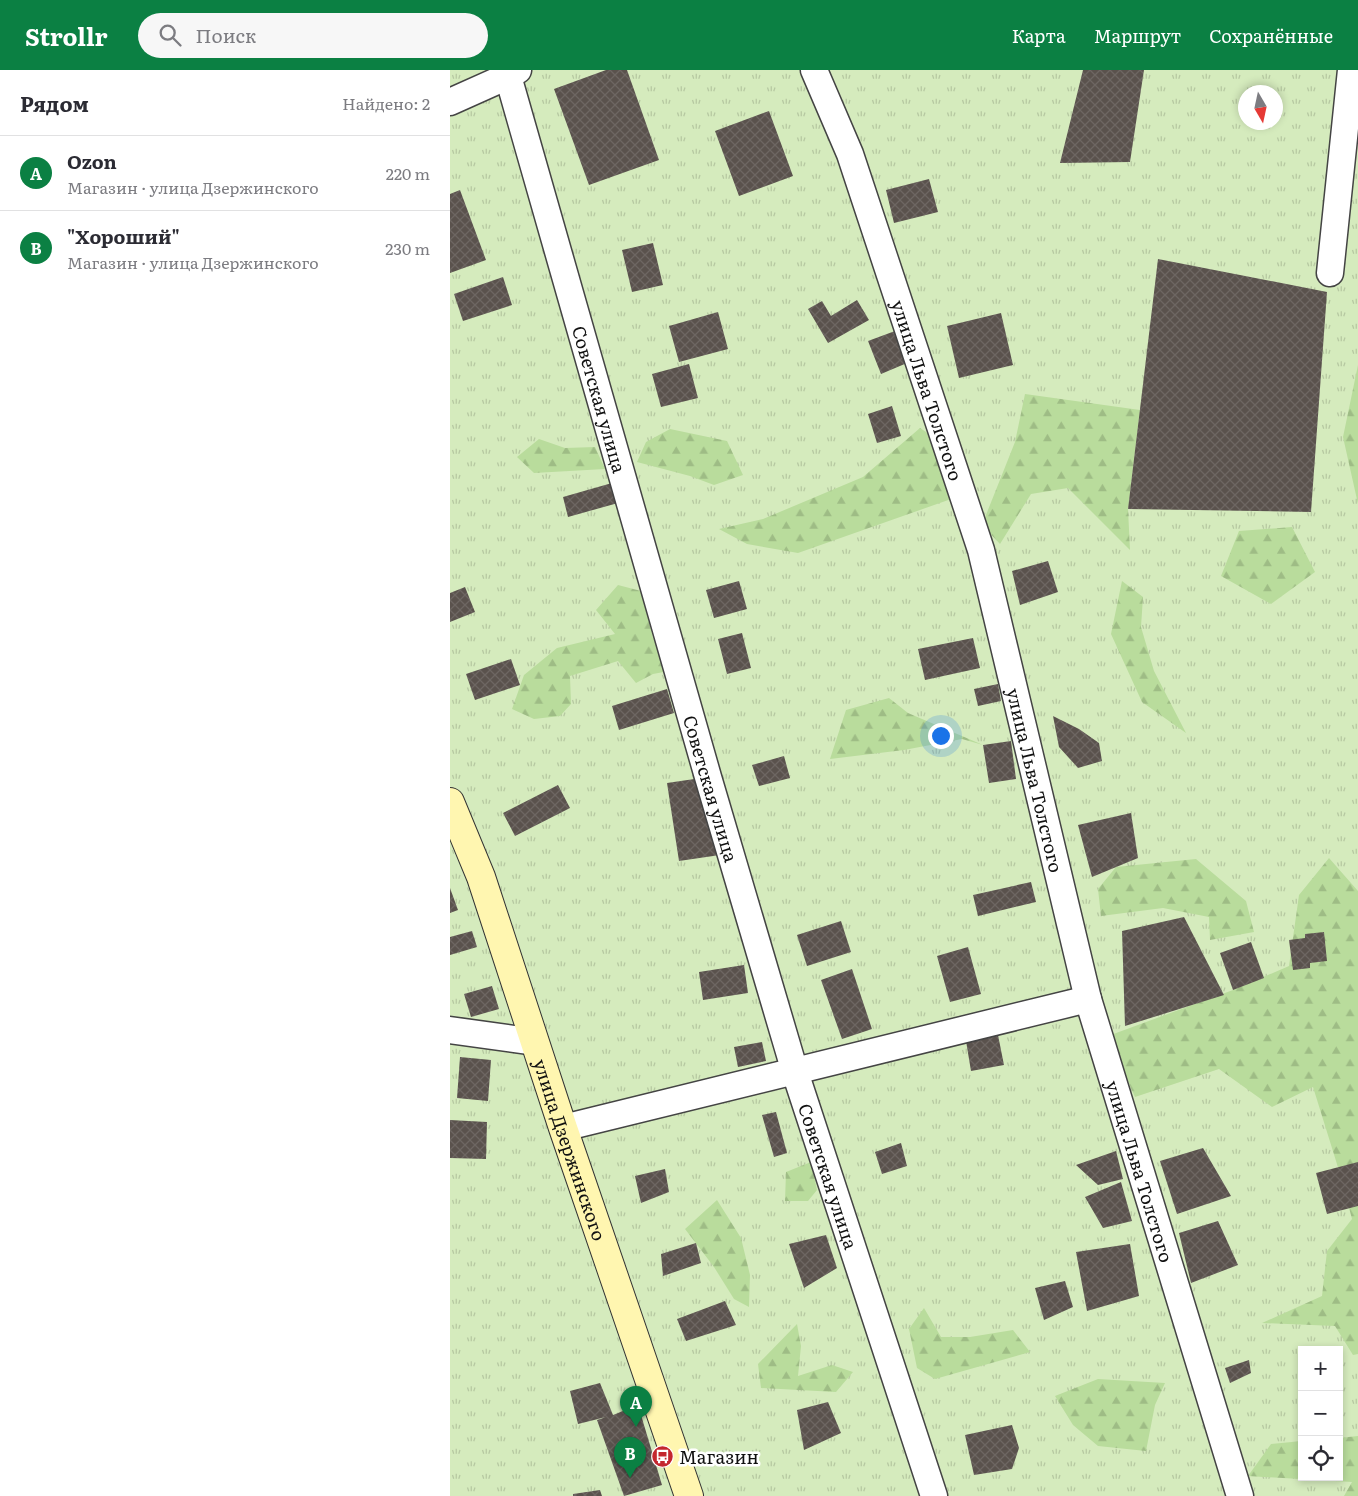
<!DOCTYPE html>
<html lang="ru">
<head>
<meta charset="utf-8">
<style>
  :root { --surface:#fff; --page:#f7f7f7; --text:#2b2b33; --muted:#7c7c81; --line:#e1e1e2; --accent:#0b8043 }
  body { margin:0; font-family:Literata,serif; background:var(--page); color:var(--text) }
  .controls { position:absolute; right:15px; bottom:15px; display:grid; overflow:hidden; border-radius:0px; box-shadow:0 2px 8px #0003 }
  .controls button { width:45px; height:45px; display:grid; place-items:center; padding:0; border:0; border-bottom:1px solid var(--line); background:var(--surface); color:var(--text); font:25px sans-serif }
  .compass { position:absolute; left:788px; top:15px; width:45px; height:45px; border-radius:50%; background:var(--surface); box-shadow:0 2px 8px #0003; rotate:171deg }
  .you { position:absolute; left:490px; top:665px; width:18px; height:18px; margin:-12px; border:4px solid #fff; border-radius:50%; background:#1a73e8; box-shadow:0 0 0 8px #1a73e833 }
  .badge { display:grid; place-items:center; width:32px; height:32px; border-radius:50%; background:var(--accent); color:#fff; font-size:16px; font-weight:700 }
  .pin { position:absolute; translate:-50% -41px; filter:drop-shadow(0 1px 2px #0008) }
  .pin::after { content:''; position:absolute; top:26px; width:18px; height:15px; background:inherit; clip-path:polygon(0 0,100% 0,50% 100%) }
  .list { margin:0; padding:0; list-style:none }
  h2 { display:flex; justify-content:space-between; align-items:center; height:65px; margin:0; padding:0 20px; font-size:21px }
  h2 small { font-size:16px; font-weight:400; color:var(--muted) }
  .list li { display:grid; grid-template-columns:32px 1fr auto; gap:15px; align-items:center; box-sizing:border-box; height:75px; padding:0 20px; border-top:1px solid var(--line) }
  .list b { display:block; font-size:19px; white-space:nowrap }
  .list p { margin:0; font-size:16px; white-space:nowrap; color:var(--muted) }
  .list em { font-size:16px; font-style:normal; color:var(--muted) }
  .icon { flex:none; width:28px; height:28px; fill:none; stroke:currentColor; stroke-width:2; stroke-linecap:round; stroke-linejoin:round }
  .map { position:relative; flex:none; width:908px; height:1426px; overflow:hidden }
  header { display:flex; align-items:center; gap:30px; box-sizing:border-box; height:70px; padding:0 25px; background:var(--accent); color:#fff }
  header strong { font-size:24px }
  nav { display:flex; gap:28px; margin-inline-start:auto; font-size:18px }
  .search { width:350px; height:45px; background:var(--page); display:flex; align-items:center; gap:12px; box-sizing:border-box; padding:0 18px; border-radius:28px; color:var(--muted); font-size:19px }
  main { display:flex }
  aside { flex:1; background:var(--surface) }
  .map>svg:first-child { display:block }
  .grass { fill:url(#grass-tufts); fill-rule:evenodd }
  .forest { fill:url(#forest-firs) }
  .building { fill:url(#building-cross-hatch) }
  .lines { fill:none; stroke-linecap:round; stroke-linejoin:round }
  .street-casing { stroke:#444; stroke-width:29 }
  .secondary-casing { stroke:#333; stroke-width:30 }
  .street { stroke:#fff; stroke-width:26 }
  .secondary { stroke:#fff6b0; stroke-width:28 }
  .labels { text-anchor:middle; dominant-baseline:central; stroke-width:5; stroke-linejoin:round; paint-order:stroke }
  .street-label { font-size:18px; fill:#111; stroke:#fff }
  .poi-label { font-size:18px; fill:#111; stroke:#fff; text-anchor:start }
</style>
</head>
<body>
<header>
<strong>Strollr</strong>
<div class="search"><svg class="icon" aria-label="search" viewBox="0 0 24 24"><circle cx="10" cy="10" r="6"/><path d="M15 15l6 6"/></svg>Поиск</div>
<nav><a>Карта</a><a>Маршрут</a><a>Сохранённые</a></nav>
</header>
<main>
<aside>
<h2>Рядом<small>Найдено: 2</small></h2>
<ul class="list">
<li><span class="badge">A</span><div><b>Ozon</b><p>Магазин · улица Дзержинского</p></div><em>220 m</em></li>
<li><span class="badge">B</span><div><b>&quot;Хороший&quot;</b><p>Магазин · улица Дзержинского</p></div><em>230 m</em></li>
</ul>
</aside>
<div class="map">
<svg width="908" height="1426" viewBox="0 0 908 1426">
  <defs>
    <pattern id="grass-tufts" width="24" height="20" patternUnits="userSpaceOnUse" patternTransform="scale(1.25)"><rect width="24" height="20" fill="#d5ebbd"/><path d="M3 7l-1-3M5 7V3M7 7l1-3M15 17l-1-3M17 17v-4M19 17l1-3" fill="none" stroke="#b6c8a1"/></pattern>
    <pattern id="forest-firs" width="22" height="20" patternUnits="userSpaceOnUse" patternTransform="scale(1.25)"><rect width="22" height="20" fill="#b9dc9c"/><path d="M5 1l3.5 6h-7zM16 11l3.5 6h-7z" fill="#9ebc85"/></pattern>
    <pattern id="building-cross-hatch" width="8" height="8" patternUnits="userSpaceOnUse" patternTransform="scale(1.25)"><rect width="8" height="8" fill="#5a524d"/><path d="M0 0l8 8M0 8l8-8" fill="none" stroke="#6d6662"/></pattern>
  </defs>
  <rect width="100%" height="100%" fill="#fffdf5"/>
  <path class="grass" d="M0,0H908V1426H0ZM796,22H826V52H796ZM852,1280H889V1407H852Z"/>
  <path class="forest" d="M908,295V434L893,367Z
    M575,324L690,340L678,439L680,480L618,418L581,424L550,474L532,455L565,372Z
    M470,358L497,376L504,428L348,483L297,474L269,459L313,449L413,407Z
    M220,359L277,371L293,405L264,415L240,406L187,392L196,372Z
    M89,369L115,378L145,377L155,399L84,403L67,387Z
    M842,457L865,502L821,534L771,506L789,461Z
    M672,511L693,527L691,557L704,601L736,663L692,632L661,564Z
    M168,515L191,521L203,568L219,601L203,604L186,613L168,591L120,606L121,634L110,646L84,649L62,639L74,605L107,578L165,564L146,540Z
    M439,628L458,643L533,675L512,669L454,680L380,689L396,640Z
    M879,788L908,821V1284L903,1285L885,1256L812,1253L872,1226L877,1181L902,1149L891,1107L863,1017L822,1037L769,999L685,1027L658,966L783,920L839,896L849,825Z
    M746,789L796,831L804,862L760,870L759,847L713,838L651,846L648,819L666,797Z
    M361,1092L367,1120L358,1131H335L336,1102Z
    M267,1130L291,1168L300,1205L299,1237L284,1229L264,1197L235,1159Z
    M474,1238L491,1267H520L563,1260L580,1282L485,1309L467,1298L459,1259Z
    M347,1254L351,1276L348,1306L382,1295L403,1302L386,1322L311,1318L308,1294Z
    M648,1309L715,1313L705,1335L696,1381L648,1376L623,1355L605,1326Z
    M908,1366V1426H894L902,1412L798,1406L821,1374L852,1371V1407H889V1368Z"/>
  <path class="building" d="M156,0H177L209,90L139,115L104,19Z
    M633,0H694L680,92L610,93Z
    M319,41L343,106L289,126L265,61Z
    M479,109L488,142L444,153L436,120Z
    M10,120L36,190L0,203V124Z
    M203,173L213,215L182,222L172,180Z
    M708,189L877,222L861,442L678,439Z
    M53,207L62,235L13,251L4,224Z
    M407,230L419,250L378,273L358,239L372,231L381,246Z
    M268,242L278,279L229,292L219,256Z
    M551,243L563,295L509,308L497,256Z
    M445,261L457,293L431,304L418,271Z
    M239,294L248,328L211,337L202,304Z
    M442,336L451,366L427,373L418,344Z
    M162,413L168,433L118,447L113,427Z
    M598,491L608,522L570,535L562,501Z
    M289,511L297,539L264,548L256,520Z
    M15,517L25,542L0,552V523Z
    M292,563L301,598L277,604L268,569Z
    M523,568L530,598L475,610L468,579Z
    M61,589L70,615L25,630L16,604Z
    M548,614L551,631L528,636L524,619Z
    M217,619L224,643L169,660L162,636Z
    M603,646L629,659L649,673L652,691L628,698L609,677Z
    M561,671L566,709L539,713L533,675Z
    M334,686L340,708L309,716L302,695Z
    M258,707L270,785L229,791L217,713Z
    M108,715L120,738L65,766L53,743Z
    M681,743L688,788L642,807L628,755Z
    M581,812L586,832L528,846L523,825Z
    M0,818L8,840L0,843Z
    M734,847L774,925L675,956L672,861Z
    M391,851L401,882L357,896L347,865Z
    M22,861L27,877L0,885V867Z
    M874,862L877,891L860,893V898L843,900L839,870L855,868V864Z
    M801,872L814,908L783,920L770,883Z
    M518,877L531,924L500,932L487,886Z
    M294,895L298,923L253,930L249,902Z
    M402,899L422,959L392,969L371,910Z
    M42,916L49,939L21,947L14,924Z
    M548,965L554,995L521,1001L516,971Z
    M312,972L316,991L288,997L284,977Z
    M10,987L41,990L38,1031L7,1028Z
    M326,1042L337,1083L324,1087L312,1045Z
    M0,1050L37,1052L36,1089L0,1088Z
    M451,1073L457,1096L432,1104L425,1082Z
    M753,1078L781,1126L727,1144L710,1091Z
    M666,1081L673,1109L648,1115L626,1095Z
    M908,1092V1136L877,1144L866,1103Z
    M215,1099L219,1122L191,1133L185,1106Z
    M671,1112L682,1151L653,1158L635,1127Z
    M768,1151L788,1195L741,1213L729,1163Z
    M376,1165L387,1198L354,1218L339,1174Z
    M246,1173L251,1193L213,1206L211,1184Z
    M680,1174L689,1226L637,1241L626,1182Z
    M615,1211L623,1237L594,1250L585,1218Z
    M275,1231L286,1255L236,1271L227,1249Z
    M799,1290L801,1303L780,1313L775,1298Z
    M150,1313L163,1345L188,1335L212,1415L174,1426L147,1350L156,1347L128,1354L120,1321Z
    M378,1332L391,1363L354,1380L347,1340Z
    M562,1355L569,1378L562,1399L524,1405L515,1365Z
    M150,1420L152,1426H123V1424Z"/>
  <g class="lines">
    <defs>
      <g id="street">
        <path id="s1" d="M364,0L400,84L531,480L638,929L790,1426"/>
        <path id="s2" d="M58,6L258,707L345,1002L484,1426"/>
        <path d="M0,32L58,6L68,0"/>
        <path d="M880,203L901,0"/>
        <path d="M0,960L85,972"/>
        <path d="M113,1058L638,929"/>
      </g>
      <g id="secondary">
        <path id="s3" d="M0,732L31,807L113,1058L239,1426"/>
      </g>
    </defs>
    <use href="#street" class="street-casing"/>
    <use href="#secondary" class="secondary-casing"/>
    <use href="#street" class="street"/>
    <use href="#secondary" class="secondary"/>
  </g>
  <defs>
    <symbol id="bus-disc" viewBox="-11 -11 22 22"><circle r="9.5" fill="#c4262e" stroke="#fff"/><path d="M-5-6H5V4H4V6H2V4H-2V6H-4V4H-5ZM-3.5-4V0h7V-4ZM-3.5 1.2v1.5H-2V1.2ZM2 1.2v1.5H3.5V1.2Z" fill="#fff"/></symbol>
  </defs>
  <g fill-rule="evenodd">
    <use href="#bus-disc" x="200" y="1374" width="25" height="25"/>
  </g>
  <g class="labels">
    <g class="street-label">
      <text stroke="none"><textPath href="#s1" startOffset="340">улица Льва Толстого</textPath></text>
      <text stroke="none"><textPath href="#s2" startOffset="336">Советская улица</textPath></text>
      <text stroke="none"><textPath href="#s1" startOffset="745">улица Льва Толстого</textPath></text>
      <text stroke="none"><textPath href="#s2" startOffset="741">Советская улица</textPath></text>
      <text stroke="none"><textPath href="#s3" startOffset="368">улица Дзержинского</textPath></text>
      <text stroke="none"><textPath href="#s1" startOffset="1150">улица Льва Толстого</textPath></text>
      <text stroke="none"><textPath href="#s2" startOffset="1146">Советская улица</textPath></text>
    </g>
    <g class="poi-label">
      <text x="229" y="1386">Магазин</text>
    </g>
  </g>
</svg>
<div class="controls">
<button>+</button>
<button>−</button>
<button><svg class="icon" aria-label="locate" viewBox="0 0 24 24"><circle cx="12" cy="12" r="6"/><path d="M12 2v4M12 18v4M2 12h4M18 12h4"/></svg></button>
</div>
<svg class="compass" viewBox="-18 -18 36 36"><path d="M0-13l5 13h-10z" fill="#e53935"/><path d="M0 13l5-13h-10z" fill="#7c7c81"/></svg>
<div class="you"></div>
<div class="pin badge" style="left:186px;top:1357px">A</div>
<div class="pin badge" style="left:180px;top:1408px">B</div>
</div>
</main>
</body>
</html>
